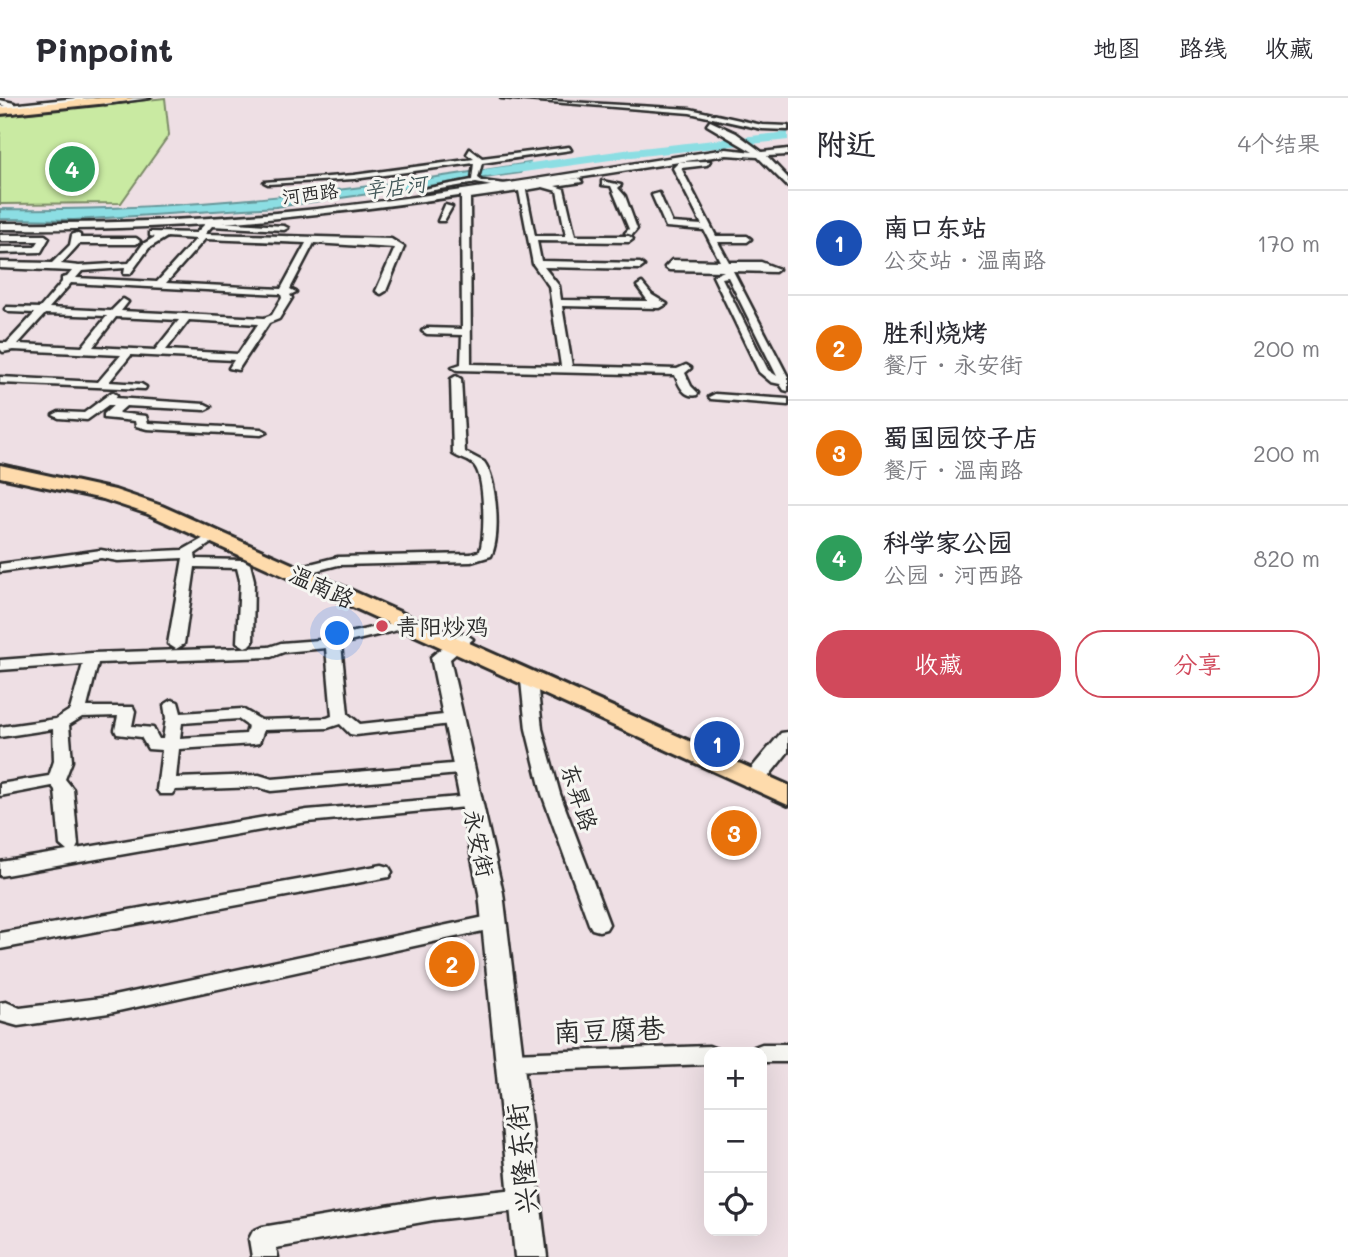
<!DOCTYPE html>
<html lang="zh">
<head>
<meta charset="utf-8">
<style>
  :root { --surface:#fff; --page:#f7f7f7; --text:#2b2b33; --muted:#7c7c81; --line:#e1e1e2; --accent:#d1495b }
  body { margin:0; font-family:Mali,"LXGW WenKai TC",sans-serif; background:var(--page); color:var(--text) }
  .controls { position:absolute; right:21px; bottom:21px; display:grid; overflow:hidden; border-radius:14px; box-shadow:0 7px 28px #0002 }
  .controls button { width:63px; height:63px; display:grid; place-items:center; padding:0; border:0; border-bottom:2px solid var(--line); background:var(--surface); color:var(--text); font:35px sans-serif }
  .you { position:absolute; left:338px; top:536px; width:24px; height:24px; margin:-18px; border:5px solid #fff; border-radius:50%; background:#1a73e8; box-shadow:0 0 0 10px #1a73e833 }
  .badge { display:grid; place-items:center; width:46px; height:46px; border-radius:50%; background:var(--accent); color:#fff; font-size:23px; font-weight:700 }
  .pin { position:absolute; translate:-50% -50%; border:4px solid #fff; box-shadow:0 2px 7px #0006 }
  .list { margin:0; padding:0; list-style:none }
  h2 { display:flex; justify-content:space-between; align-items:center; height:91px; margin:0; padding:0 28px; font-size:30px }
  h2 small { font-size:23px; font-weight:400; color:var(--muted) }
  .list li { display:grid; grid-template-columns:46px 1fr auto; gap:21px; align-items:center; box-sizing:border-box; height:105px; padding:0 28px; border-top:2px solid var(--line) }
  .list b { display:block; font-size:26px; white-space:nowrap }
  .list p { margin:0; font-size:23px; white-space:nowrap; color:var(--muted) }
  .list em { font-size:23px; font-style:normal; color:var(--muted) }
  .actions { display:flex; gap:14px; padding:21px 28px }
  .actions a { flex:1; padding:16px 0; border:2px solid var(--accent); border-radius:28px; text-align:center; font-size:24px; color:var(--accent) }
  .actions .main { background:var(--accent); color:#fff }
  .icon { flex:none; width:38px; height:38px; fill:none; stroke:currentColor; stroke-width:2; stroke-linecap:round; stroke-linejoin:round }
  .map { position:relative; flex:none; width:788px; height:1159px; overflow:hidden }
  header { display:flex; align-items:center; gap:42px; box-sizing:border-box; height:98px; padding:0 35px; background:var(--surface); border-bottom:2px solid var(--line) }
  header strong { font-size:33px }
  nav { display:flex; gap:38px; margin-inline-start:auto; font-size:24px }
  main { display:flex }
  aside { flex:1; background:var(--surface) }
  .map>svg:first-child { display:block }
  .green { fill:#c9eaa2; stroke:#7a8a66; stroke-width:2 }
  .water { fill:#8cdee3; stroke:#659699; stroke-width:2 }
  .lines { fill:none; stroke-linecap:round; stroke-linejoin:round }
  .river { fill:#8cdee3; fill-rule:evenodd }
  .minor-casing { stroke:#2b2b2b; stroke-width:5 }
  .tertiary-casing { stroke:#2b2b2b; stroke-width:5 }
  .secondary-casing { stroke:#2b2b2b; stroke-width:5 }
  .primary-casing { stroke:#2b2b2b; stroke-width:6 }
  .minor { fill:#f6f6f2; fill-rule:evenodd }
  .tertiary { fill:#f6f6f2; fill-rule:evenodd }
  .secondary { fill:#f6f6f2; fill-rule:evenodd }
  .primary { fill:#fedbac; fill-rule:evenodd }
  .poi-dot { fill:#d1495b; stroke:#f6f6f2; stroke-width:2.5 }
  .labels { text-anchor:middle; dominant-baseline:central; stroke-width:6; stroke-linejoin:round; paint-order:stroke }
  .far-street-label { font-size:19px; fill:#2b2b2b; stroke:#f6f6f2 }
  .far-water-label { font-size:21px; font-style:italic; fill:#435859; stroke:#f6f6f2 }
  .street-label { font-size:23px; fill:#2b2b2b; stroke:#f6f6f2 }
  .poi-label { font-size:23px; fill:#2b2b2b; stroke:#f6f6f2; text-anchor:start }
  .near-street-label { font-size:28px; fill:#2b2b2b; stroke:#f6f6f2 }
</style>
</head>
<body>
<header>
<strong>Pinpoint</strong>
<nav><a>地图</a><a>路线</a><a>收藏</a></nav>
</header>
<main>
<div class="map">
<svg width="788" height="1159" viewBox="0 0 788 1159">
  <rect width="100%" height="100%" fill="#eedfe4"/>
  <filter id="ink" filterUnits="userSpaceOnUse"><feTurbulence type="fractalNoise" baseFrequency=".0143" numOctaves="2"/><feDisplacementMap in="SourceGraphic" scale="14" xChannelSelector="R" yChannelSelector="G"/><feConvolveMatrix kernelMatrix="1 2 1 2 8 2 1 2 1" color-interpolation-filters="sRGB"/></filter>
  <g filter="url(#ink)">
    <path class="green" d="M165,0L169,37L121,105L0,106V18Z"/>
    <path class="water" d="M529,65L520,75L276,109L74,122L0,121V111C178,114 354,93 529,65Z"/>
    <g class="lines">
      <path class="river" d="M788,34V42L632,59L487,79L481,75L487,71L632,51Z"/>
      <defs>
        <path id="minor" d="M569,49L571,52L482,65L478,80L482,83L505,86L502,90L476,85L422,94L418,92L472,82L474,65L354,81L268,86L264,84L354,77L474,61L467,56L470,51L482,60Z
          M710,63L707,67L681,70L716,138H747L751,141L747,144H718L729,164H761L779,171L775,174L733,173L788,279V293L784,292L780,286L771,284L759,274L713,178L724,173L669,172L665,169L672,162L720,163L704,132L666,129L652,97L659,95L672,125L702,127L673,70L679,64ZM728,179L777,278L768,272L722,180Z
          M579,80L582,84L555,88L564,91L575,138H629L633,141L629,144L537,143L541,163L640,165L644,168L640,171L544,169L559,188L561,202L648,203L637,188L642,185L652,197L667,206L660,210L562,208L572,268L677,271L686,267L691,270L685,275L691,288L698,295L697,297C684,300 679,287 675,277L457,272L452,269L461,266L462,237L427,236L422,233L427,230L462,231L461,94ZM543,89L557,93L566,138H535L526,92ZM519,93L533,166L549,188L561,268L471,266L470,100Z
          M602,83L621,87L618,90L625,98L637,131L632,137L625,135L629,131L611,88L602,87Z
          M445,107L452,109L444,123H438Z
          M203,123L284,128L288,130L284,132L212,128L205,136L391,141L404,149L386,193L381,196L376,193L395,150L314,145L290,191L296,194L290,197L292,200L279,221L269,225L238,272L229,270L234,262L131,257L109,284L141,286L146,289L145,291L0,285V279L98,284L121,257L13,252L3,254L0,251V245H7L35,215L10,214L5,211L7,209L40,210L62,184V180L67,179L72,173L0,170V164L52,165L70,147L72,137L76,135L80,137V140H136L140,143L136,146H79L61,166L79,168L129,165L143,146L155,139L150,138V134L196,135L204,127ZM167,139L196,141L157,184L76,180L82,173L125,170L124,176H130L149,150ZM205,141L306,145L281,191L166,185ZM71,185L281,196L282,200L272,217L264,220L121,213L128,204L123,201L111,213L49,210ZM45,216L107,218L82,249L18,246ZM116,219L179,222L155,252L93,249ZM189,222L258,226L238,256L166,252Z
          M0,137H45L49,140L41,154L0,155V149H35L39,143H0Z
          M456,278L461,281L465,354L484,364C497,381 501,440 491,458L471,464L338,467L307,475L302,474L300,471L302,468L338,459L471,456L480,453C485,437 485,385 476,370C472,362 460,361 453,356L451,281Z
          M112,294L117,297L115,300L205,306L211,309L205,312L126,308L118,315L146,318L148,325L261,331L267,334L261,337L147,331L136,328L135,323L104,320V316L114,307H108L87,322L59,320L53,317L59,314L84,315Z
          M715,296L788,301V307L711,301L709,299Z
          M213,435L220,439L195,456L196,461L243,462L250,466L254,482L253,544L250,547L245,549L237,544L240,482L237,470L195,469L184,546L176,551L168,546L183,460L118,463L101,460L0,474V466L101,452L118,455L183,452Z
          M405,522L412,526L410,529L341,546L348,616L360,626L453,616L461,621L459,625L356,637L350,636L340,626L328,630L264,632L259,645L253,646L179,651L176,680L259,677L272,681L464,665L470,667L473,671L470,675L271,693L258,689L175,692L172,696H160L157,692L162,652L148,651L141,639L117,636L115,632L118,618L82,619L69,627L72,663L65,681L73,691L78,747L76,751L307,712L471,698L477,700L480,704L477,708L307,724L0,778V764L67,753L60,747L55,692L52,688L0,698V686L49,678L54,663L53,631L0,639V629L56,621L70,612L83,566L0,572V562L92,555L269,549L281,545L320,542ZM326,550L332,618L327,620L261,622L242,611L181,615L178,604L172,602L164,607L166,620L163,641H159L153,630L132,628L135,613L133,609H87L98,565L271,559L284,554ZM238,621L248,628L246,636L180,640L182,625Z
          M529,578L537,583L542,631L560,696L609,826L606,831L599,833L592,831L589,826L542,696L526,631L521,583Z
          M382,767L389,769L392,774L389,779L0,851V835Z
          M494,817L501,819L504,824L501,829L109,915L18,928L0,923V905L6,904L20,910L109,899Z
          M762,946H788V964H762V954H751L754,949Z
          M709,948L717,951L719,954H709V966L511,973L503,971L500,964L503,957L511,955Z
          M525,1090L534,1093L537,1101L534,1109L525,1112L434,1122L276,1150L278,1159H252L249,1141L253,1133L262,1129L434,1100Z"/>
        <path id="tertiary" d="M76,0H101L0,12V8Z
          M123,0H150L105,6L101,4Z
          M501,0L690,11L762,27L788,28V32L762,31L690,15Z
          M710,23L736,35L762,54L788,51V57L767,58L788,80V89L758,59L726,57C590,77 454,102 317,116C212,128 106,132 0,131V125C106,126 212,122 317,111C454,96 590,72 726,51L753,54L707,27Z
          M464,535L473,541L450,561L503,795L547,1159H515L479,795L431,559L457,537Z
          M788,634V654L761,688H745L742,683L745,678L781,635Z"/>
        <path id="secondary" d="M0,2L14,5L21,13L14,15L8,9L0,6Z"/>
        <path id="primary" d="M100,0H133L128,3L0,16V10Z
          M0,367L115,392L162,408L788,687V707L148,416L103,401L0,379Z"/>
      </defs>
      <use href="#minor" class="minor-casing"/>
      <use href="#tertiary" class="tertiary-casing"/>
      <use href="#secondary" class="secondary-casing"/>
      <use href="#primary" class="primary-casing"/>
      <use href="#minor" class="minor"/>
      <use href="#tertiary" class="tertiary"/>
      <use href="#secondary" class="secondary"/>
      <use href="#primary" class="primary"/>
    </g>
  </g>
  <circle class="poi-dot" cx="382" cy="528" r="7"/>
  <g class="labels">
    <g class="far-street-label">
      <text transform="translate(310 95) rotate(-7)">河西路</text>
    </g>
    <g class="far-water-label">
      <text transform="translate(395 88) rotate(-7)">辛店河</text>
    </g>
    <g class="street-label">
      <text transform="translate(322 488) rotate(25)">温南路</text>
      <text transform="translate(580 699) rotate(72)">东昇路</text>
      <text transform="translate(480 745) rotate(78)">永安街</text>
    </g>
    <g class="poi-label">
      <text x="396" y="528">青阳炒鸡</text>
    </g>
    <g class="near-street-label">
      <text transform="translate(609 931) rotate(-2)">南豆腐巷</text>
      <text transform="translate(521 1061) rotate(-96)">兴隆东街</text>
    </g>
  </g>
</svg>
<div class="controls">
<button>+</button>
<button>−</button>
<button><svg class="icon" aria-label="locate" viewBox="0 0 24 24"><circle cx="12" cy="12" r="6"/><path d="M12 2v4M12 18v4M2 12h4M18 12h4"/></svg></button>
</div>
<div class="you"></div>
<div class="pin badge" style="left:717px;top:646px;background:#1a4fb4">1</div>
<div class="pin badge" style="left:452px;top:866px;background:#e8710a">2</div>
<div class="pin badge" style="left:734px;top:735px;background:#e8710a">3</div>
<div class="pin badge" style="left:72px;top:71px;background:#2e9e5b">4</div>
</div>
<aside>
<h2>附近<small>4个结果</small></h2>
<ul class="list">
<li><span class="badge" style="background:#1a4fb4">1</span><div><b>南口东站</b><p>公交站 · 温南路</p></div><em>170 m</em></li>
<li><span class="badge" style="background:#e8710a">2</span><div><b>胜利烧烤</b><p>餐厅 · 永安街</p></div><em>200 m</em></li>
<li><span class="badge" style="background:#e8710a">3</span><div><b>蜀国园饺子店</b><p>餐厅 · 温南路</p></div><em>200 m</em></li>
<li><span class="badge" style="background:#2e9e5b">4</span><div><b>科学家公园</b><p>公园 · 河西路</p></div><em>820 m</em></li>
</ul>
<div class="actions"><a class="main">收藏</a><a>分享</a></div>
</aside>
</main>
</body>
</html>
